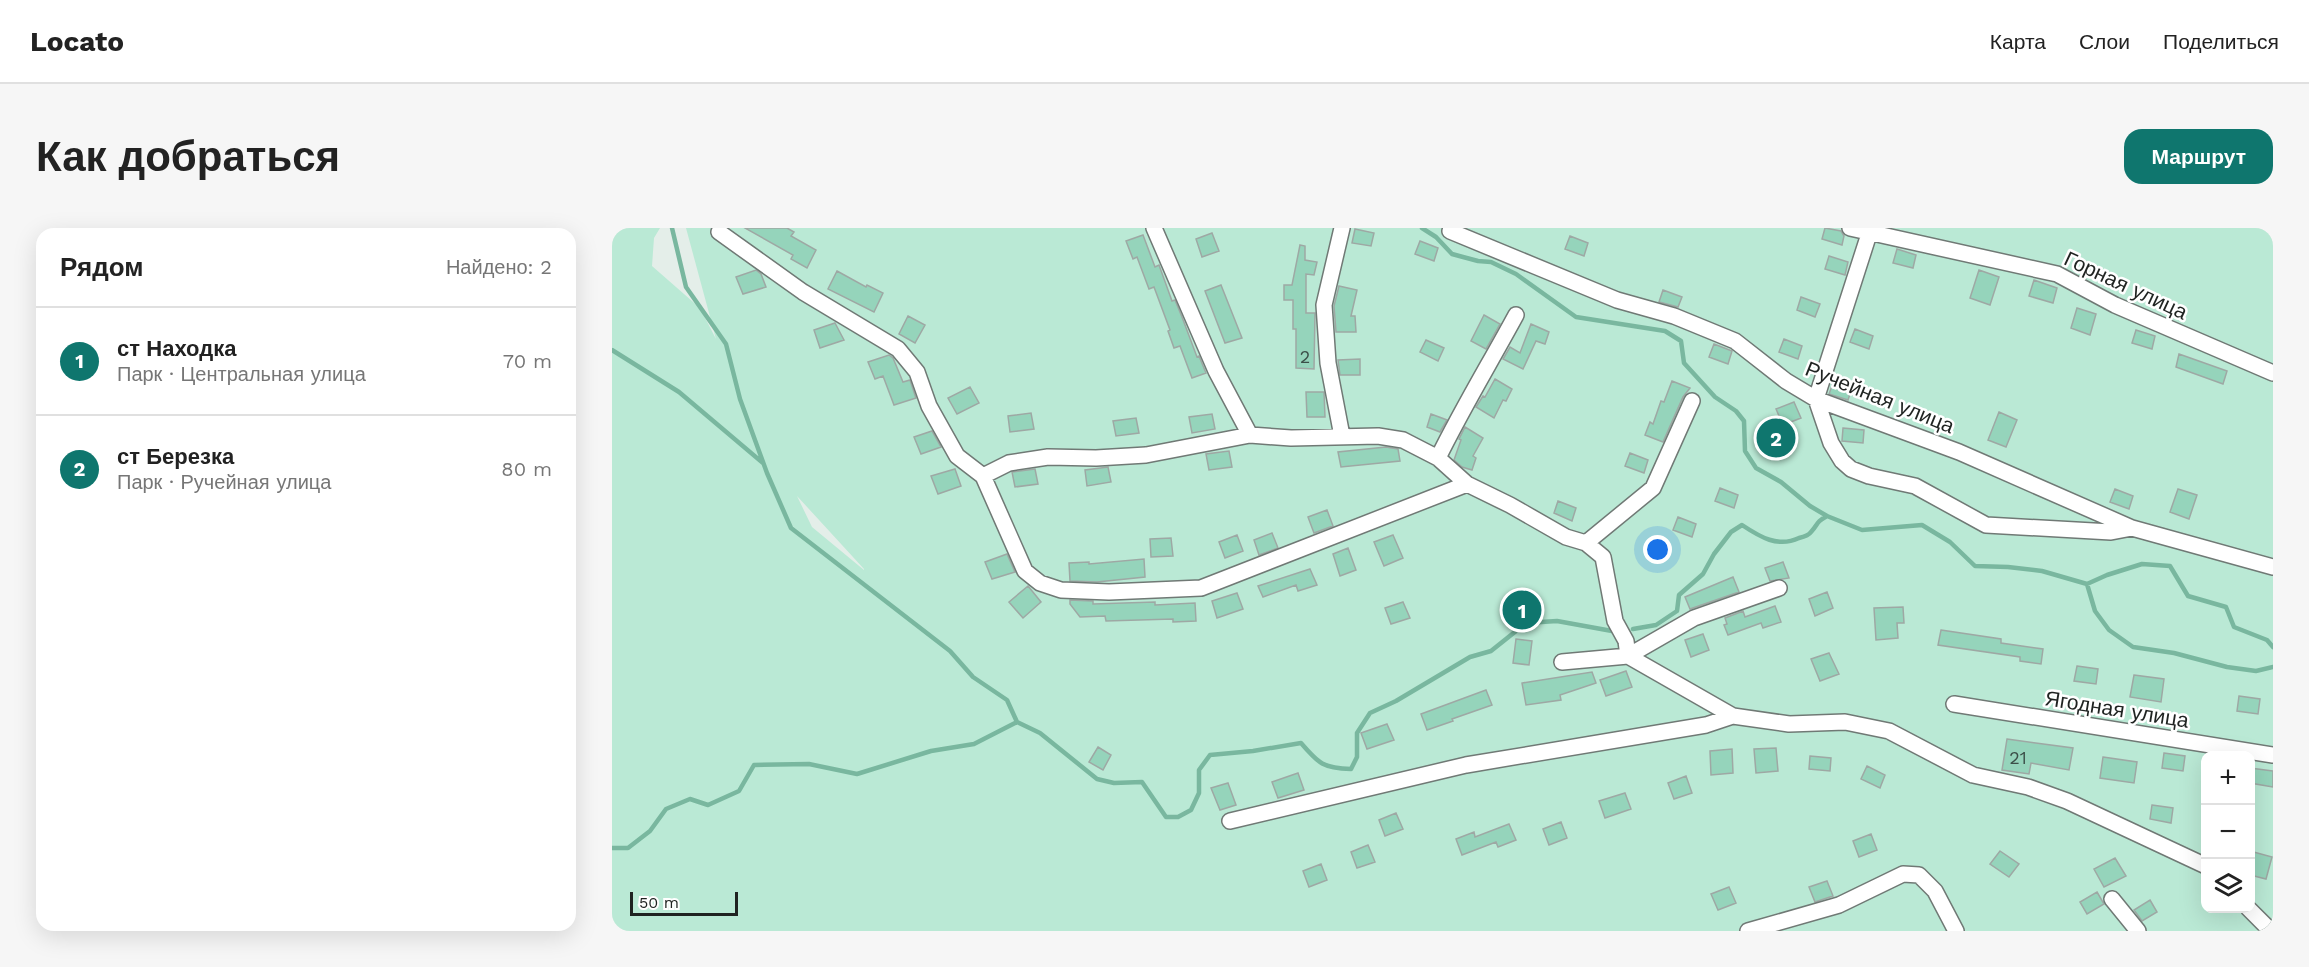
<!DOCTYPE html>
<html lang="ru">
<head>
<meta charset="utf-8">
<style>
  :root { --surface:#fff; --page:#f6f6f6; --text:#222; --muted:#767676; --line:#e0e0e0; --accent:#0f766e }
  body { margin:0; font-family:"Work Sans",sans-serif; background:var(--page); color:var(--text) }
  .controls { position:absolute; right:18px; bottom:18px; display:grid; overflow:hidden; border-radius:12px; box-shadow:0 6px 24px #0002 }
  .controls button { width:54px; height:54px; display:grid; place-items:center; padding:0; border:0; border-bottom:2px solid var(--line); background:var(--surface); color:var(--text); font:30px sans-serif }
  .scale { position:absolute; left:18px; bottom:15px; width:108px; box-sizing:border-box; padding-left:6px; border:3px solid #1f2321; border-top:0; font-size:16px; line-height:21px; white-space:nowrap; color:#1f2321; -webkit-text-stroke:4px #fff; paint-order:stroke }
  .you { position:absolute; left:1046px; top:322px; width:21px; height:21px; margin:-15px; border:4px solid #fff; border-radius:50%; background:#1a73e8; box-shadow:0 0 0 9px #1a73e833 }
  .badge { display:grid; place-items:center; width:39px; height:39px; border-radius:50%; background:var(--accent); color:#fff; font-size:20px; font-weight:700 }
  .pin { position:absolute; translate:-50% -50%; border:3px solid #fff; box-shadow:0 2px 6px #0006 }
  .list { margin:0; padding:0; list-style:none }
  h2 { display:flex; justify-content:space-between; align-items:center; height:78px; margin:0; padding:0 24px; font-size:26px }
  h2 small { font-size:20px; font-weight:400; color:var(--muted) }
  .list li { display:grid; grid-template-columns:39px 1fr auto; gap:18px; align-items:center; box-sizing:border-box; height:108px; padding:0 24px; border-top:2px solid var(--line) }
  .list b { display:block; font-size:22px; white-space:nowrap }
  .list p { margin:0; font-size:20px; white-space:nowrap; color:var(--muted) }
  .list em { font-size:20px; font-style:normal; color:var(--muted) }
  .icon { flex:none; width:33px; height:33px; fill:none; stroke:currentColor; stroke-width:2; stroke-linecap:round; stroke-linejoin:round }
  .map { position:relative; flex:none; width:1661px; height:703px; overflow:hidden; border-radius:18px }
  header { display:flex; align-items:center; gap:36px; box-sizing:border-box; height:84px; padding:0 30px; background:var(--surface); border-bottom:2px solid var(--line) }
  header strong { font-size:28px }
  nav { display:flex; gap:33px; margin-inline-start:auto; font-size:21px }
  .intro { display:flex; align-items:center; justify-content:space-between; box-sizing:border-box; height:144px; padding:0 36px }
  h1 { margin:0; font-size:42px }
  .button { padding:15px 27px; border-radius:18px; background:var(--accent); color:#fff; font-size:21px; font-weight:700 }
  main { display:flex; gap:36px; padding:0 36px }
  aside { flex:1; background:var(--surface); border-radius:18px; box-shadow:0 6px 24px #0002 }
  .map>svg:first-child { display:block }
  .green { fill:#bae9d5; fill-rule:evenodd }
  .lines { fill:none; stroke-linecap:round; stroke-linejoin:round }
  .stream { stroke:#79b79f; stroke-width:4.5 }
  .building { fill:#95d4bb; stroke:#9ea8a4; stroke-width:1.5 }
  .minor-casing { stroke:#707975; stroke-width:18 }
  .minor { stroke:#fff; stroke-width:15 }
  .labels { text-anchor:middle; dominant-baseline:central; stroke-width:5; stroke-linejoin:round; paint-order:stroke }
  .number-label { font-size:18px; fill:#3c4f48 }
  .street-label { font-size:21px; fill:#1f2321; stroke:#fff }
</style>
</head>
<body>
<header>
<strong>Locato</strong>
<nav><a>Карта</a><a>Слои</a><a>Поделиться</a></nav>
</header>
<div class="intro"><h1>Как добраться</h1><a class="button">Маршрут</a></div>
<main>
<aside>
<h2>Рядом<small>Найдено: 2</small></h2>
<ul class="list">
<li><span class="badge">1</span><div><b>ст Находка</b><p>Парк · Центральная улица</p></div><em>70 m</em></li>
<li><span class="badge">2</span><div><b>ст Березка</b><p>Парк · Ручейная улица</p></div><em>80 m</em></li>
</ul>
</aside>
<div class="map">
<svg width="1661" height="703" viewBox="0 0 1661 703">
  <rect width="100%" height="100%" fill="#e4eee9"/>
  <path class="green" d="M0,0H48L42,10L40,38L88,80L104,111L74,0H1661V703H0ZM185,268L252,341V342L200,299ZM1594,528H1638V680H1594Z"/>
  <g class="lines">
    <path class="stream" d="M60,0L74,59L114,116L128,171L155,245L179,300L338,423L361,449L395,472L405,494L428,505L485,551L502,555L530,554L554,589H566L579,582L587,565V542L598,527L641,523L689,515C707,536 711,540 739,541L745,529V505L758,485L784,473L858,429L879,423L914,395L945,393L1000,403
      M810,0L824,9L840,26L866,33L879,34L904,46L964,89L1053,103L1069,113L1072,135L1103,169L1124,183L1132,193L1133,223L1144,240L1169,254L1198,278L1215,288
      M0,122L67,164L151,235
      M1475,356L1483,383L1497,402L1521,419L1562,425L1615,439L1644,443L1661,439
      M1021,401L1044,397L1065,383L1067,367L1091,346L1102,326L1119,304L1130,297C1148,309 1166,320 1187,310C1191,309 1197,307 1199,304C1207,295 1203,295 1215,288L1250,302L1310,297L1338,314L1363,338L1396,339L1430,343L1475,356L1495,347L1530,336L1558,338L1576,368L1614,379L1622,399L1655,412L1661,419
      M0,620H16L38,603L54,581L78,571L96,577L127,563L142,537L197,536L245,546L319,523L362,516L405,494"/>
  </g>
  <path class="building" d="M133,0H175L182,4L179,8L204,22L195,40L179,31L181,27Z
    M1213,0L1229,3L1232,8L1230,17L1210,11Z
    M743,1L762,5L759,18L740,15Z
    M600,5L607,23L590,29L584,11Z
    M531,7L543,39L547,37L560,73L563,72L570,89L585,129L587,128L594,145L580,150L568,118L562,120L556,103L558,102L542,59L537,61L525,29L521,31L514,13Z
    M958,8L976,15L972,28L953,21Z
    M808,13L826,20L822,33L803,26Z
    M688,17L693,18V32L705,34L702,47L694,46V85H703L702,141L684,140V101H681V72H672V57H680Z
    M1285,21L1304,27L1301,40L1281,35Z
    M1217,28L1236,34L1233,47L1213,41Z
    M144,42L149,46L154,59L131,66L124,49Z
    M1367,42L1387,49L1378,77L1358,70Z
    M225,43L254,59L255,57L271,65L262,84L216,61Z
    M1422,52L1445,60L1441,75L1417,68Z
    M609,57L630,110L613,115L593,63Z
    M727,58L745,62L739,88H743L744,104H724L722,78Z
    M1051,62L1070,69L1066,79L1047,74Z
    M1189,69L1208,76L1203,89L1185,82Z
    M1465,80L1484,86L1478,107L1459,100Z
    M872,87L888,96L874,121L859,113Z
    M296,88L313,97L303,115L287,106Z
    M223,95L232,112L208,120L202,102Z
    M919,96L937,104L933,116L924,113L911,141L891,131L898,119L908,125Z
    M1243,101L1261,108L1257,121L1238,114Z
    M1524,102L1543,108L1540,121L1520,115Z
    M1172,111L1190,118L1186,131L1167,124Z
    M814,112L832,120L826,133L808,124Z
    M1102,116L1120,123L1116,136L1097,129Z
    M1567,126L1615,143L1611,156L1564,139Z
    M277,127L281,130L291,154L298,152L304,170L282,177L271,148L263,151L256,134Z
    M748,131V147H728L726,132Z
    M883,151L900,161L894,173L891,172L882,190L864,179L871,168L873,169Z
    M1060,153L1078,160L1071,169L1051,214L1033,207L1038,194L1041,196L1049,173L1052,174Z
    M1221,155L1239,163L1236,172L1217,166Z
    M358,159L367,175L345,186L336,170Z
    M694,164H712L713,189H695Z
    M1182,174L1189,190L1171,197L1164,181Z
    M1387,184L1405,192L1394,219L1376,212Z
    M419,185L422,201L398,204L396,188Z
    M600,186L603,201L580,205L577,189Z
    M819,186L835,192L828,204L815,199Z
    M524,190L527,205L504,208L501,193Z
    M853,199L871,210L861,228L864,230L860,242L850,239L842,232L849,212L847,211Z
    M1231,200L1252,202L1251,215L1230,213Z
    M320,203L329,219L309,226L302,209Z
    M774,219L786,221L788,233L729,239L726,224Z
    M617,223L620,239L597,242L594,226Z
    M1018,225L1036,232L1032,245L1013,238Z
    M496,239L499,254L475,258L473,242Z
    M343,241L349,258L326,266L319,248Z
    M423,241L426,256L403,259L400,244Z
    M1108,260L1126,267L1122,280L1103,273Z
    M1503,261L1521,268L1517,281L1498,274Z
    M1566,261L1585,267L1577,291L1558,284Z
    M946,273L964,280L960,293L942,285Z
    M715,282L721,298L702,305L696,289Z
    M1066,289L1084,296L1080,309L1061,302Z
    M660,305L666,320L647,327L642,312Z
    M625,307L631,323L613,330L607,314Z
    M781,307L791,330L772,338L762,314Z
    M559,310L561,328L539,329L538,311Z
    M736,320L744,342L728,348L721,326Z
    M395,326L403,344L380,351L373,334Z
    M532,331L533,349L485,354L458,353L457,335L477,334V336Z
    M1171,334L1177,350L1158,353L1153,340Z
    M698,341L705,357L686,363L684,357L651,369L646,358Z
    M1121,349L1127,364L1078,381L1073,369Z
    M416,358L429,374L411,390L397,374Z
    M1215,364L1221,380L1203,388L1197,371Z
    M625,365L631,381L605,390L600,373Z
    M458,372L481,373V376L543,374V377L583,375L584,393L561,394V391L494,393L493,388L468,389L458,376Z
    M791,374L798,390L779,396L773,380Z
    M1163,378L1169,394L1151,400L1149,395L1116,407L1112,397L1115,396L1113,390L1131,383L1133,389Z
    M1291,379L1292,395H1285L1286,410L1264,412L1262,380Z
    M1329,402L1389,411V415L1431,421L1429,436L1408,433V429L1326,417Z
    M1091,406L1097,422L1079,429L1073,412Z
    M904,411L920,413L917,437L901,435Z
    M1217,425L1227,446L1208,453L1199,431Z
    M1465,438L1486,441L1484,456L1462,453Z
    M1014,443L1020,459L994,468L988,452Z
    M980,444L984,455L948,467L949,472L914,477L910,455Z
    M1522,447L1552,451L1549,474L1518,469Z
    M874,462L880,477L840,491L841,493L815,502L809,486Z
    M1627,468L1648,471L1646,486L1625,483Z
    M775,496L782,512L755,521L749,505Z
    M1395,511L1461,520L1457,542L1419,535L1417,546L1390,542Z
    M486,519L499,527L491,542L477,534Z
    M1164,520L1166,543L1144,545L1142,521Z
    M1120,521L1121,545L1099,547L1098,523Z
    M1552,525L1573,528L1571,543L1550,540Z
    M1198,528L1219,530L1218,543L1197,541Z
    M1491,529L1525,534L1522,555L1488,550Z
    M1255,538L1273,547L1268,560L1249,551Z
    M1638,540L1661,543V559L1638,555Z
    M686,545L692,562L666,570L660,554Z
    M1074,548L1080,565L1062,571L1056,555Z
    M616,555L624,577L608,582L599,560Z
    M1013,565L1019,581L993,590L987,573Z
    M1540,577L1561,580L1559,595L1538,591Z
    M784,585L791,601L773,608L767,592Z
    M949,594L955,610L937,617L931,601Z
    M897,596L904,612L886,619L884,614L850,627L844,611L862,604L863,609Z
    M1259,606L1265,622L1247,629L1241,613Z
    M756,617L763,634L745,640L739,624Z
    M1388,623L1407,636L1397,649L1378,636Z
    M1638,623L1660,629L1654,651L1638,647Z
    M1503,630L1514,648L1492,659L1482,641Z
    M709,636L715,652L697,659L691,643Z
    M1215,653L1221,668L1203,674L1197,659Z
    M1117,659L1124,675L1106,682L1099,666Z
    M1485,664L1492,676L1475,686L1468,674Z
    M1538,672L1545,684L1530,693L1522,682Z"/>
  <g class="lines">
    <defs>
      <path id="minor" d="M542,0L604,143L638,207L679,210L766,208L791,212L826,230L855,256L898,277L954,309L974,315L991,329L1003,393L1014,413L1016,428
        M1238,0L1445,46L1503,77L1661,145
        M838,3L1005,72L1062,88L1123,113L1174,153L1204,171L1347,224L1520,300L1661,339
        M107,4L191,64L286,121L305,144L317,178L345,228L371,248L413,343L428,355L449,362L497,364L589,360L855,256
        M1257,6L1204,171L1219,215L1230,233L1239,241L1257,248L1303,258L1374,297L1499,304L1520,300
        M730,208L716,135L712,77L730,0
        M826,230C850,181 878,135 904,87
        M371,248L397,235L436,229L484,230L534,227L638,207
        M974,315L1041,260L1080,173
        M1016,428L1121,488L1177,496L1233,494L1277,503L1361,547L1416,559L1455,573L1594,638
        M950,434L1016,428L1082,390L1167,360
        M1342,476L1661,527
        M618,593L854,537L1094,497L1121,488
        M1500,671L1526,703
        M1636,680L1657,701
        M1136,703L1227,677L1291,646L1307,647L1323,663L1344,703"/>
    </defs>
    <use href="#minor" class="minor-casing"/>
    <use href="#minor" class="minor"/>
  </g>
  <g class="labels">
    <g class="number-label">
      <text x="693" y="128">2</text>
      <text x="1406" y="529">21</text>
    </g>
    <g class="street-label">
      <text transform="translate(1514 57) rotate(25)">Горная улица</text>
      <text transform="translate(1268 169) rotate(22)">Ручейная улица</text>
      <text transform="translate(1505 481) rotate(9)">Ягодная улица</text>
    </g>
  </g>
</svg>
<div class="controls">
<button>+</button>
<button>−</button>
<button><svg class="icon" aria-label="layers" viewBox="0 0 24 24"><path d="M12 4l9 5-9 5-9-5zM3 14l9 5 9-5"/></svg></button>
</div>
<div class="scale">50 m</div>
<div class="you"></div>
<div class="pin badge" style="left:910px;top:382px">1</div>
<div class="pin badge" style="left:1164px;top:210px">2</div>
</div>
</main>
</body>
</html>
